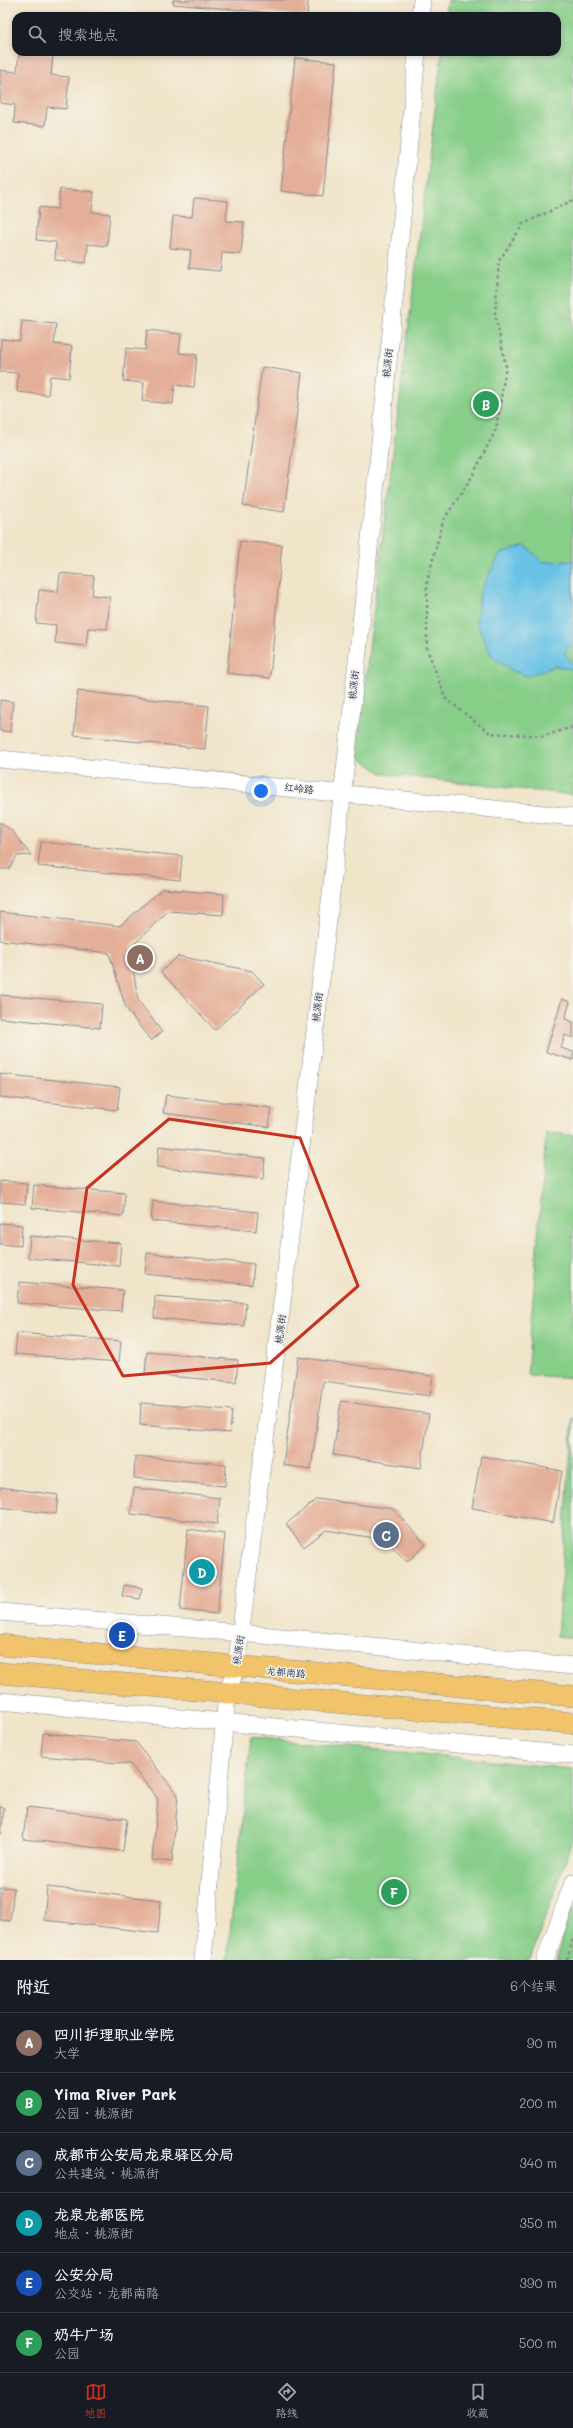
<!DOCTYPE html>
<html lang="zh">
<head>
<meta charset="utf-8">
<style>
  :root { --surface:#171b24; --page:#242831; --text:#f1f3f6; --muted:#9ea1a6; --line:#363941; --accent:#c8321e }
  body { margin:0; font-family:Mali,"LXGW WenKai TC",sans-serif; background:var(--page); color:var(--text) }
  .you { position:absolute; left:261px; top:791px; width:14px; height:14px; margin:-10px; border:3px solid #fff; border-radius:50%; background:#1a73e8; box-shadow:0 0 0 6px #1a73e833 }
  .badge { display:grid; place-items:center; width:26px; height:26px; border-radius:50%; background:var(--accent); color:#fff; font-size:13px; font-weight:700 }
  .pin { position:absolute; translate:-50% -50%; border:2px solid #fff; box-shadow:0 1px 4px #0006 }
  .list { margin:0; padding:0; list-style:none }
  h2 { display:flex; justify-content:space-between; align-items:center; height:52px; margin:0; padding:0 16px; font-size:17px }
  h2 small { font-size:13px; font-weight:400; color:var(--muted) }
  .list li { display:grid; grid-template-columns:26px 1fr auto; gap:12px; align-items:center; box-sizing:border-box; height:60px; padding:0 16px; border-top:1px solid var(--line) }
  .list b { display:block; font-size:15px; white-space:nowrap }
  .list p { margin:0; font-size:13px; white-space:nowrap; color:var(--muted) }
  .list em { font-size:13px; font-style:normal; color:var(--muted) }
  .icon { flex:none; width:22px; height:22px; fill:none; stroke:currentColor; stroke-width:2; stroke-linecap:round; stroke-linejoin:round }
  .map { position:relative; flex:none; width:573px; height:1960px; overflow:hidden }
  .search { position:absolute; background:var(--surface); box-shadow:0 2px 6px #0003; left:12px; right:12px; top:12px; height:44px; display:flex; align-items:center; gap:10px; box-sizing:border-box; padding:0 14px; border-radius:12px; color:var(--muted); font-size:15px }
  .sheet { height:412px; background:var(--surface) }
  nav { display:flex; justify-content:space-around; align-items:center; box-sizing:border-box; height:56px; border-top:1px solid var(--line); background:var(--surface); font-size:11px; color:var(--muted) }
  nav a { display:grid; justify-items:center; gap:2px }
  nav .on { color:var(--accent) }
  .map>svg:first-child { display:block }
  .green { fill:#87ce89; stroke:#517e74 }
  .water { fill:#67c2e5; stroke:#4178a2 }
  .building { fill:#e4af98 }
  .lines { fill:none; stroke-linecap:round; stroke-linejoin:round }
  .minor-casing { stroke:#868a94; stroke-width:18 }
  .major-casing { stroke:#868a94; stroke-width:22 }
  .path { stroke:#868a94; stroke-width:2.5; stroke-dasharray:3 3; stroke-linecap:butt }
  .minor { stroke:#fff; stroke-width:17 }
  .major { stroke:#f1c36a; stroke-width:21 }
  .marked { fill:none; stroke:#c8321e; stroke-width:3; stroke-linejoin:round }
  .labels { text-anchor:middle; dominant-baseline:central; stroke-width:3; stroke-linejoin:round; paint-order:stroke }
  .street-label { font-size:10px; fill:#1b2f5e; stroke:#f7f3e8 }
</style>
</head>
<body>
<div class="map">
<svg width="573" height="1960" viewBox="0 0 573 1960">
  <rect width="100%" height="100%" fill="#f7f3e8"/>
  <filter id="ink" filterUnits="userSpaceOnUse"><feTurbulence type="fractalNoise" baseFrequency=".025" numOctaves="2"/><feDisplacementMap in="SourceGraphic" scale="8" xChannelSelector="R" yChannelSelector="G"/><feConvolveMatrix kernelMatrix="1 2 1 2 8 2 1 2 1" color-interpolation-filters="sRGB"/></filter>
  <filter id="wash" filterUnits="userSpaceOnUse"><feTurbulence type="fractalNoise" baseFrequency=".012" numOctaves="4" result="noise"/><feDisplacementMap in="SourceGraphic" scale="16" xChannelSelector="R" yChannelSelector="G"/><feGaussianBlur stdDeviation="0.9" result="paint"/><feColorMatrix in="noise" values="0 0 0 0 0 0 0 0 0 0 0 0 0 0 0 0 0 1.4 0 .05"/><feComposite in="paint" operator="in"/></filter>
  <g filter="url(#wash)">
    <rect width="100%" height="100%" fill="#f0e4c9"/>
    <path class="green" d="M448,0H573V795L383,774L356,756L442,52H557V16H446Z
      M546,1133L573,1135V1378L527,1375Z
      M573,1417V1638L557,1636Z
      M251,1737L573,1769V1840L530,1960H227Z
      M573,1900V1960H556L571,1906Z"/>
    <path class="water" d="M525,546L543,562L573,561V642L566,650L565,655L573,663V669L555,666L527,676L513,671L492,656L476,622L480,592L500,554Z"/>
    <g id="blocks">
      <path class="building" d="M173,0H308L307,16L173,4Z
        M19,52L53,55L51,75L69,77L66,109L47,107L45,126L14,123L15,105L0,103V70L17,72Z
        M295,58L336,62L323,196L281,191Z
        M60,189L94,192L92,212L110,214L107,246L88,244L86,263L55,260L56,242L36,240L39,207L58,209Z
        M194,198L228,201L226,221L244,222L241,254L222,253L220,271L189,268L191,250L170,248L173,216L192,217Z
        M22,321L56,324L54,344L72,346L69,378L50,376L48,395L17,392L18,373L0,372L1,339L20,341Z
        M147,330L181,334L179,353L197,355L194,387L175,385L173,404L142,401L144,383L123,381L126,348L145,350Z
        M262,367L302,373L284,512L243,506Z
        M240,541L282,545L270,678L227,673Z
        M60,573L94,576L92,595L110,597L107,629L88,628L86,646L55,643L56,625L36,623L39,590L58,592Z
        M78,691L209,706L205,749L74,735Z
        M0,700L13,702L10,732L0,731Z
        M0,822L12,831L31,855L17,856L9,869H0Z
        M41,842L182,856L180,880L38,866Z
        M162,889L224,894L223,915L168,911L130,948L138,1000L162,1032L151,1041L126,1008L109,953L0,940V912L120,926Z
        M178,956L252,971L264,984L215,1030L161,972Z
        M0,995L102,1004L100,1028L0,1018Z
        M562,999L570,1002L565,1019L573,1022V1038L565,1035L561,1048L573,1052V1060L546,1052Z
        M0,1074L120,1087L117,1110L0,1097Z
        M166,1095L272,1108L269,1127L163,1113Z
        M159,1146L265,1158L263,1179L157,1167Z
        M0,1181L27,1183L25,1204L0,1202Z
        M34,1185L125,1193L123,1216L32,1208Z
        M153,1201L258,1212L256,1231L151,1221Z
        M0,1223L22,1225L21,1246L0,1244Z
        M30,1236L121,1243L119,1266L28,1258Z
        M147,1253L254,1264L252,1285L145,1274Z
        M19,1282L123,1290L121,1311L17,1303Z
        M155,1296L246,1303L244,1326L154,1318Z
        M17,1333L121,1341L119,1362L15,1354Z
        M147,1352L238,1360L236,1382L145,1374Z
        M298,1357L433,1376L430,1396L323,1381L311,1469L283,1465Z
        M341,1401L429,1414L421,1468L333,1455Z
        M141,1403L232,1410L230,1433L140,1425Z
        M135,1456L226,1464L225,1486L134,1478Z
        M481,1456L562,1471L553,1523L472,1508Z
        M0,1487L58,1495L56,1514L0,1507Z
        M134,1488L220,1498L217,1524L131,1514Z
        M317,1499L393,1509L426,1545L407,1562L386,1540L326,1530L304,1547L286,1524Z
        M188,1529L225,1534L217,1614L180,1610Z
        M124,1585L142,1588L140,1599L122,1596Z
        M43,1733L136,1742L178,1795L172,1862L152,1860L158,1799L130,1764L41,1756Z
        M0,1807L4,1808L1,1834H0Z
        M27,1807L127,1819L123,1851L23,1839Z
        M0,1887L14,1888L10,1921L0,1920Z
        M47,1887L161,1900L158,1933L44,1920Z"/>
    </g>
  </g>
  <g filter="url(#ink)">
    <use href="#blocks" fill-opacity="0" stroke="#868a94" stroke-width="1"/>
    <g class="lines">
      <defs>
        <path id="minor" d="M420,16L422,0
          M0,759L573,817
          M0,1612L241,1633L573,1666
          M0,1701L573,1755
          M203,1960L227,1694L236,1668C305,1130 370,592 417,52
          M545,1960L573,1883"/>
        <path id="major" d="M0,1645L573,1696
          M0,1673L573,1723"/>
      </defs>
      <use href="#minor" class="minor-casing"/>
      <use href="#major" class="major-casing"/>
      <path class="path" d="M573,200L523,224L499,261L495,314L506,366L496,429L473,475L443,521L427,582V649L446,699L490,733L543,736L573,727
        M567,1960L573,1939"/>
      <use href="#minor" class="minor"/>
      <use href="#major" class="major"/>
    </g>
  </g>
  <path class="marked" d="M169,1119L300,1138L358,1286L270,1363L123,1376L73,1285L87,1188Z"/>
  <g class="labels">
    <g class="street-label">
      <text transform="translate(387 363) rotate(-84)">桃源街</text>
      <text transform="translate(353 685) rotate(-84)">桃源街</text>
      <text transform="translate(299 788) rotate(6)">红岭路</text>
      <text transform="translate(317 1007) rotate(-83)">桃源街</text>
      <text transform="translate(280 1329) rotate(-83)">桃源街</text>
      <text transform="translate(238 1650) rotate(-82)">桃源街</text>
      <text transform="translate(286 1672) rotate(5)">龙都南路</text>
    </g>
  </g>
</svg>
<div class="you"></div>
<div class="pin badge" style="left:140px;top:958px;background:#8d6e63">A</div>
<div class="pin badge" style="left:486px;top:404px;background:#2e9e5b">B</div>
<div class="pin badge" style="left:386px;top:1535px;background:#5c6f8a">C</div>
<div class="pin badge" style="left:202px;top:1572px;background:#0f9aa8">D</div>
<div class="pin badge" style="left:122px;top:1635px;background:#1a4fb4">E</div>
<div class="pin badge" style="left:394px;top:1892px;background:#2e9e5b">F</div>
<div class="search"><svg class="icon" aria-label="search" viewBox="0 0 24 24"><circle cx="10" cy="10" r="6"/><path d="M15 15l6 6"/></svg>搜索地点</div>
</div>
<section class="sheet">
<h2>附近<small>6个结果</small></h2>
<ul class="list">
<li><span class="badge" style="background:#8d6e63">A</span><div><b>四川护理职业学院</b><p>大学</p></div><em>90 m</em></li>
<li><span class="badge" style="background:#2e9e5b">B</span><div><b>Yima River Park</b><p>公园 · 桃源街</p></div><em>200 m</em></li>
<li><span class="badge" style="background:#5c6f8a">C</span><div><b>成都市公安局龙泉驿区分局</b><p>公共建筑 · 桃源街</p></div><em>340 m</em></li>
<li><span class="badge" style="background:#0f9aa8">D</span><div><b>龙泉龙都医院</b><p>地点 · 桃源街</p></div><em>350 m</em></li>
<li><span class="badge" style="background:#1a4fb4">E</span><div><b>公安分局</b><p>公交站 · 龙都南路</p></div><em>390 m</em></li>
<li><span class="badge" style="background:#2e9e5b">F</span><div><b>奶牛广场</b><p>公园</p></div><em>500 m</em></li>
</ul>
</section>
<nav>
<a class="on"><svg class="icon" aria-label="map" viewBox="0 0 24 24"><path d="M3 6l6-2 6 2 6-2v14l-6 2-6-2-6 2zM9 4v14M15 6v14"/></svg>地图</a>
<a><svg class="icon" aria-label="directions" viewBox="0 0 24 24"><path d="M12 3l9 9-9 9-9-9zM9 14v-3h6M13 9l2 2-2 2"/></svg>路线</a>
<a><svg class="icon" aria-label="saved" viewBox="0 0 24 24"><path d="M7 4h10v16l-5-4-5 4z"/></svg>收藏</a>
</nav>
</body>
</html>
